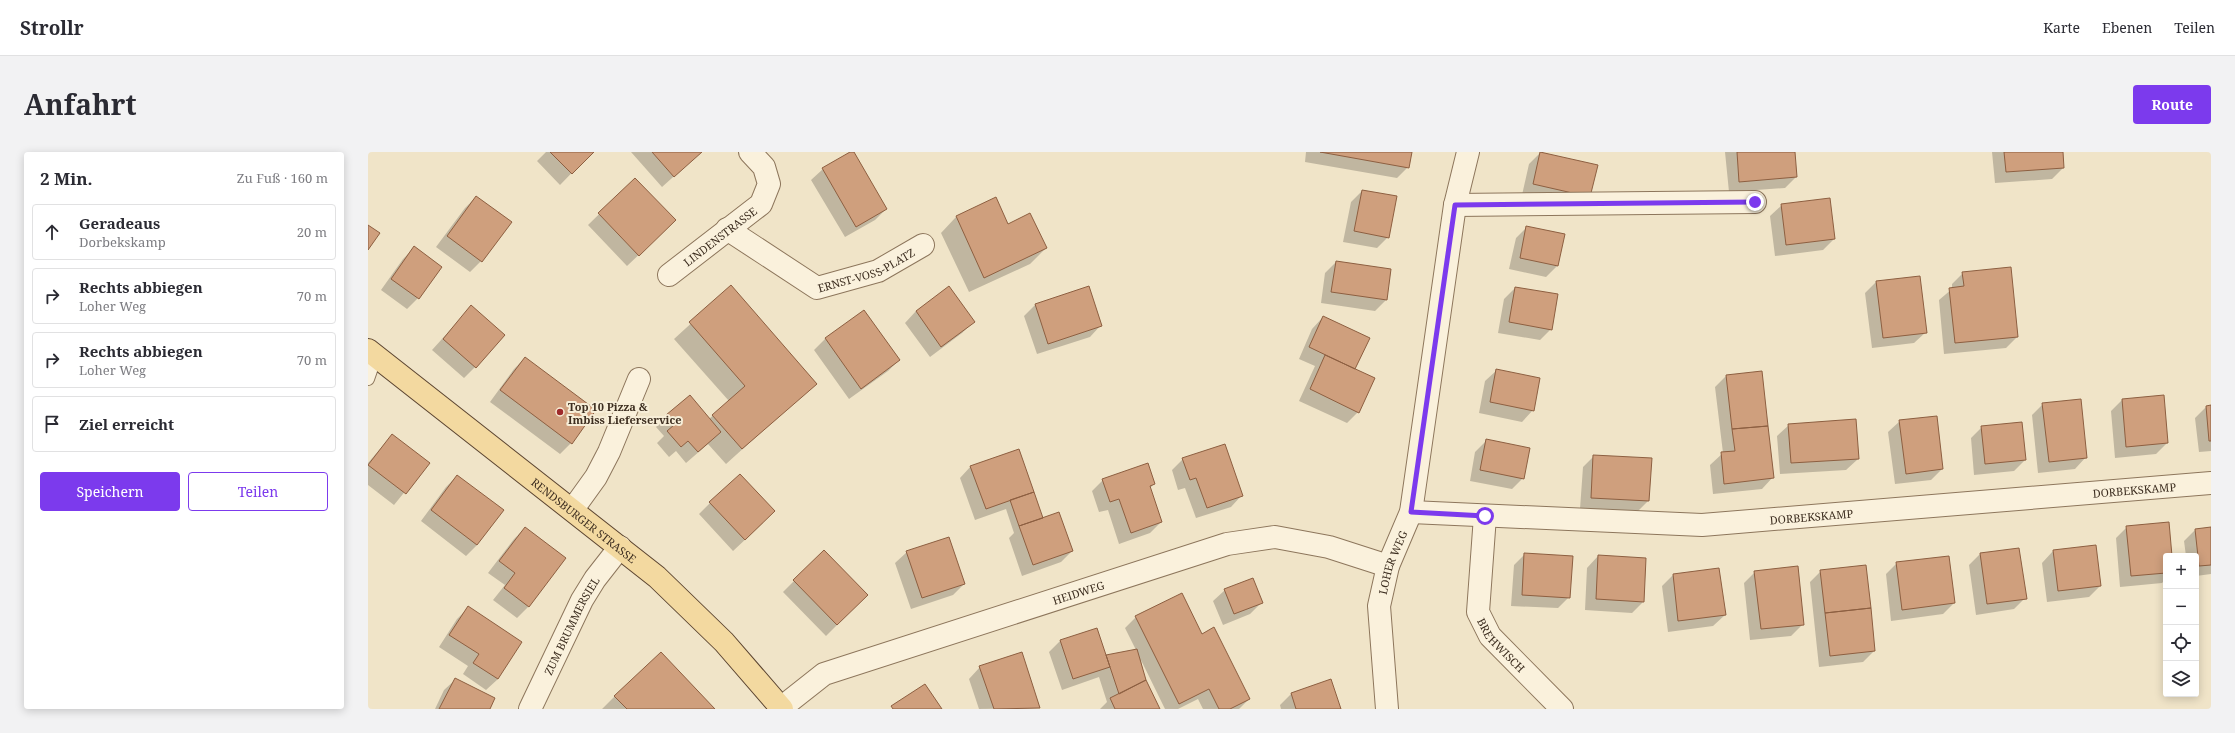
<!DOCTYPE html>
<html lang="de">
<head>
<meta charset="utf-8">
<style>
  :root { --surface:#fff; --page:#f2f2f3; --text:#2b2b33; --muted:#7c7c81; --line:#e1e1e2; --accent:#7c3aed }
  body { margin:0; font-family:"Noto Serif",serif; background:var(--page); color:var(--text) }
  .controls { position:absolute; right:12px; bottom:12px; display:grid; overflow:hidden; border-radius:4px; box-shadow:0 2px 10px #0003 }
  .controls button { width:36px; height:36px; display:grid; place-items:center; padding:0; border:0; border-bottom:1px solid var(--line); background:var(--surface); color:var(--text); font:20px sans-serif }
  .stop { position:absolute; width:12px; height:12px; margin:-9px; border:3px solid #7c3aed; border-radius:50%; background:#fff }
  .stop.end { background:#7c3aed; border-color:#fff; box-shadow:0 1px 4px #0008 }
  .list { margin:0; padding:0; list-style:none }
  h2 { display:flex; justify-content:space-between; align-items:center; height:52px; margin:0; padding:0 16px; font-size:17px }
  h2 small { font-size:13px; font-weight:400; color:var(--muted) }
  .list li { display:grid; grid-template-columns:26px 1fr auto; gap:12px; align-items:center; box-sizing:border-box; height:56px; margin:0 8px 8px; padding:0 8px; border:1px solid var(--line); border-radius:4px }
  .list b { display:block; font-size:15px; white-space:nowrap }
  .list p { margin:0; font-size:13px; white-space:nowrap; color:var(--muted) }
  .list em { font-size:13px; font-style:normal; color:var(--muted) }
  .actions { display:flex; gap:8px; padding:12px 16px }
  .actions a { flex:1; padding:9px 0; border:1px solid var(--accent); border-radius:4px; text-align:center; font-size:14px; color:var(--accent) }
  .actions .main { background:var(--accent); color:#fff }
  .icon { flex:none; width:22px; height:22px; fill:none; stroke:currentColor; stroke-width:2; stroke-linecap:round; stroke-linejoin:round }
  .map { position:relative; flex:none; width:1843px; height:557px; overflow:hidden; border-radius:4px }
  header { display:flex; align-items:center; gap:24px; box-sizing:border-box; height:56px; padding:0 20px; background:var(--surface); border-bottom:1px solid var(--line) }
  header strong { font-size:19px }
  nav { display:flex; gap:22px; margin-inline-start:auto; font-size:14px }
  .intro { display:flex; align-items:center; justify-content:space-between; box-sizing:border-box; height:96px; padding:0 24px }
  h1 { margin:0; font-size:28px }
  .button { padding:10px 18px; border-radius:4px; background:var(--accent); color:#fff; font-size:14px; font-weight:700 }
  main { display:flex; gap:24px; padding:0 24px }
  aside { flex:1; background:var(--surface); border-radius:4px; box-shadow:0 2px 10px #0003 }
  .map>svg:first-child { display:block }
  .shadow { fill:#0003 }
  .building { fill:#cf9f7d; stroke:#8d5f41 }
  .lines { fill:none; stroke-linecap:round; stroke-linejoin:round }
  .service-casing { stroke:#8d765c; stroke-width:14 }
  .minor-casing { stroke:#8d765c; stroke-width:24 }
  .primary-casing { stroke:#5b4430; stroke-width:24 }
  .service { stroke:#faf1dc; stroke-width:12 }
  .minor { stroke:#faf1dc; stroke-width:22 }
  .primary { stroke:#f3d9a0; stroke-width:22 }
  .route { stroke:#7c3aed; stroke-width:5 }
  .poi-dot { fill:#9e2a2b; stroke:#f7eed8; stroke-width:1.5 }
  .labels { text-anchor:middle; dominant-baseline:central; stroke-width:4; stroke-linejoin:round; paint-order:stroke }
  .street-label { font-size:11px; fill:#3d2e20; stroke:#f7eed8 }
  .poi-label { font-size:11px; font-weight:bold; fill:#3d2e20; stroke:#f7eed8; text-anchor:start }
</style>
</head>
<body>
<header>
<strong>Strollr</strong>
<nav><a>Karte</a><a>Ebenen</a><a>Teilen</a></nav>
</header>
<div class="intro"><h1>Anfahrt</h1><a class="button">Route</a></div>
<main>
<aside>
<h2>2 Min.<small>Zu Fuß · 160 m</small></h2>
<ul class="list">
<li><svg class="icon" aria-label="ahead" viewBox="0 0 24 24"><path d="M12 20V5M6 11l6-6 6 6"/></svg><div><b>Geradeaus</b><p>Dorbekskamp</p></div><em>20 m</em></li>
<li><svg class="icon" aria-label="right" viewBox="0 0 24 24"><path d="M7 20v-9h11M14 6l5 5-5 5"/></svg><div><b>Rechts abbiegen</b><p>Loher Weg</p></div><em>70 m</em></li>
<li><svg class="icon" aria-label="right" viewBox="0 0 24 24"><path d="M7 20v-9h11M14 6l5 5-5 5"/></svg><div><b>Rechts abbiegen</b><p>Loher Weg</p></div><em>70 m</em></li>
<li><svg class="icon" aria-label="arrive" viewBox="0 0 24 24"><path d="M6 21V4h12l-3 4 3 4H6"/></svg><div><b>Ziel erreicht</b></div></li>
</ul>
<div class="actions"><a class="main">Speichern</a><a>Teilen</a></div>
</aside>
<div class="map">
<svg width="1843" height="557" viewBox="0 0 1843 557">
  <rect width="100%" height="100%" fill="#f0e4c8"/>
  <path class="shadow" d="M178,0H224L192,33L169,9Z
    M263,0H333L294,35Z
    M485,0L518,57L507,68L477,85L443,28L455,17Z
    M938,0H1043L1040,15L1029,26L937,10Z
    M1357,0H1426L1428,25L1417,36L1361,40Z
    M1624,0H1694L1695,16L1684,27L1627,31Z
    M1172,1L1222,45L1154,43L1161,12Z
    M267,27L296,79L259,114L220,73Z
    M994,39L1020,85L1009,96L975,90L983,50Z
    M108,45L142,70L113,109L102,120L68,95L97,56Z
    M627,47L639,73L678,96L662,112L601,140L573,81L588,65Z
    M1414,53L1466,87L1455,98L1407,104L1402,64Z
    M1159,75L1196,82L1189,114L1178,125L1141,117L1148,86Z
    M46,96L50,146L39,157L13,138L35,107Z
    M968,110L1018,148L1007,159L953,151L957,121Z
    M1595,121L1649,185L1638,196L1576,202L1571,148L1584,137V132Z
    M1508,130L1558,180L1546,191L1504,196L1497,141Z
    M363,135L447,232L358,312L340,292L318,311L308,299L301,305L289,291L296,284L288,275L299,264L341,267L361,249L306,187Z
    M721,135L733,173L722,185L669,202L656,164L667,153Z
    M581,136L605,170L594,181L562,205L537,171L548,159Z
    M1147,136L1183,177L1172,188L1130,181L1136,147Z
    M103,155L107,215L96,226L64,198Z
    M496,159L531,208L520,219L481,247L446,198L457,187Z
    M955,165L986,217L990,260L979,271L931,249L947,214L931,207L944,177Z
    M157,206L203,291L192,302L122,250L146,217Z
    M1129,218L1165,258L1154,270L1111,261L1117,229Z
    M1393,220L1405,325L1394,337L1345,342L1342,313L1355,301L1347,235L1358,224Z
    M1795,244L1799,291L1788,302L1747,306L1743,259L1754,248Z
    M1675,252L1718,305L1707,317L1670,321L1664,263Z
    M1843,254V299L1831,300L1827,266L1838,255Z
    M1532,269L1574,317L1563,328L1527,332L1520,280Z
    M1421,273L1490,307L1478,318L1412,322L1409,284Z
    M1614,275L1657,308L1646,319L1606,323L1603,286Z
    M24,283L60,311L26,353L0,333V311Z
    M1118,289L1155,326L1144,337L1102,329L1107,300Z
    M1226,304L1283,307L1280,349L1269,360L1212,357L1215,315Z
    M815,307L874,343L863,355L828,366L817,336L810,338L804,318Z
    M603,314L674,365L704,399L693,410L654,424L641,386L646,381L638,357L607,368L592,326Z
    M89,324L109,393L98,404L53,369L78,335Z
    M735,328L786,332L781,337L793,370L782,381L751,392L740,358L731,360L724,339Z
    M342,351L395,371L365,399L331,362Z
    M1759,375L1803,404H1798V427L1794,431L1752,435L1748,386Z
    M157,376L197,406L160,455L149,466L125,448L137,433L120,421L146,387Z
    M1843,376V422L1828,424V404H1818L1816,389L1827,378Z
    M456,399L499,443L458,484L415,440Z
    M1685,399L1732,434L1721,445L1679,450L1674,411Z
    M539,400L596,432L585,443L543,457L527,411Z
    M1157,402L1201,445L1190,456L1143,454L1146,413Z
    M1612,402L1657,446L1646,457L1608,463L1601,413Z
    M1230,404L1275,450L1264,461L1217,458L1219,416Z
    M1529,411L1586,451L1575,462L1523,469L1518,422Z
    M1453,419L1506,499L1495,510L1451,515L1442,430Z
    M1387,420L1435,472L1423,484L1382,488L1376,431Z
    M1305,423L1357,463L1345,474L1300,480L1294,434Z
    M857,438L893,451L882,462L855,473L845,449Z
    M100,456L130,527L118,538L95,522L100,514L71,495L89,467Z
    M768,465L833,483L881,547L871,557H835L830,547L810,557H797L773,508L777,529L791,557H732L739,550L731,525L694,538L681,500L692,489L728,477L738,504L768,498L757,476Z
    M612,515L671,556L611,557L601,527Z
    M88,527L120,557H67L76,538Z
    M962,528L972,557H913L912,553L923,542Z
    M247,544L346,557H234Z"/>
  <path class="building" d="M182,0H226L204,22Z
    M284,0H334L306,25Z
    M482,0H486L519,57L488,75L454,16Z
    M952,0H1044L1041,16Z
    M1172,0L1230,13L1222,45L1165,32Z
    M1369,0H1427L1429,25L1371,30Z
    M1636,0H1695L1696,16L1638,20Z
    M267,26L308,68L271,104L230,61Z
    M994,38L1029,44L1021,86L986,79Z
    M108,44L144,70L114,110L79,84Z
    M628,45L640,72L662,61L679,96L616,126L588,64Z
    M1462,46L1467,87L1418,93L1413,52Z
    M0,73L12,81L0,98Z
    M1158,74L1197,82L1190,114L1152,106Z
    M46,94L74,115L51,147L23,127Z
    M968,109L1023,117L1019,148L963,140Z
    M1643,115L1650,185L1587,191L1581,136L1596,134L1594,120Z
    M1552,124L1559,181L1515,186L1508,129Z
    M363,133L449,232L374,297L344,263L377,234L321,170Z
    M581,134L607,170L573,195L548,159Z
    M721,134L734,174L680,192L667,152Z
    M1147,135L1190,142L1184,178L1141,170Z
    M103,153L137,183L108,216L75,187Z
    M496,158L532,208L493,237L457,186Z
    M955,164L1002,186L987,217L941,195Z
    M957,203L1007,226L991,261L942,237Z
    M157,205L228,258L204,292L132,238Z
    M1128,217L1172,226L1166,259L1122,250Z
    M1394,219L1400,274L1364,277L1358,223Z
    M322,243L353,280L330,300L320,289L313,295L299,279L306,273L298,263Z
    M1796,243L1800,291L1758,295L1754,247Z
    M1713,247L1719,306L1681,310L1674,251Z
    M1843,253V289H1841L1838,254Z
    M1569,264L1575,317L1538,322L1531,268Z
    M1488,267L1491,307L1423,311L1420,272Z
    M1654,270L1658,308L1617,312L1613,274Z
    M1400,274L1406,326L1356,332L1353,300L1367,299L1364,277Z
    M24,282L62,311L38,342L0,313Z
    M1118,287L1162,296L1156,327L1112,318Z
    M857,292L875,344L839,356L828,326L822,328L814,306Z
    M651,297L666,340L618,357L602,314Z
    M1225,303L1284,306L1281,349L1223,346Z
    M780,311L787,332L782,334L794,370L763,381L751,347L742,350L734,327Z
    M372,322L407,359L377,388L341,350Z
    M89,323L136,358L109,393L63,358Z
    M666,340L675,366L651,374L642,348Z
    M691,360L705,399L665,413L651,374Z
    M1801,370L1804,404H1798V421L1763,424L1758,374Z
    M157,375L198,406L161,455L136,436L147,421L131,409Z
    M1843,375V413L1831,414L1827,377Z
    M581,385L597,432L554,446L538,399Z
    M1728,393L1733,434L1690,439L1685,398Z
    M1651,396L1659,447L1619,452L1612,401Z
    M456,398L500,443L469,473L425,428Z
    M1156,401L1205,404L1202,446L1154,443Z
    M1230,403L1278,406L1276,450L1228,447Z
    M1581,404L1587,451L1534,458L1528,410Z
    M1498,413L1503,456L1457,461L1452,418Z
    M1430,414L1436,473L1393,477L1386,419Z
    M1351,416L1358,463L1310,469L1305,422Z
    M885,426L895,451L866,462L856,437Z
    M814,441L834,482L846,475L882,547L862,557H851L841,537L811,552L767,464Z
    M100,454L154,490L130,527L105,511L111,502L81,483Z
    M1503,456L1507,499L1462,504L1457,461Z
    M729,476L742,515L705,527L692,488Z
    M769,497L778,528L751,542L738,503Z
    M293,500L347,557H259L246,544Z
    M654,500L672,556L626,557L611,514Z
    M87,526L127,546L122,557H71Z
    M963,527L973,557H928L923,541Z
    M778,528L792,557H747L742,546Z
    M557,532L574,557H525L523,554Z"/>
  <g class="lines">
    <defs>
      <path id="service" d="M0,227L8,204"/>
      <g id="minor">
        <path d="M1087,53L1387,50"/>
        <path id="s1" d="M359,77L449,136L510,119L555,93"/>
        <path id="s2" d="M301,123L393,52L401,32L396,15L382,0"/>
        <path d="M205,357L228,325L241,300L271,227"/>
        <path id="s3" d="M1043,360L1334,373L1843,331"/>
        <path id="s4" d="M1117,364L1110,460L1122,484L1194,557"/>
        <path id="s5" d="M413,556L456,522L859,392L907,385L961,395L1020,414"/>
        <path id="s6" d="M162,557L214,448L227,427L252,395"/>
        <path id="s7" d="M1019,557L1011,454L1020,414L1043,360L1087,53L1100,0"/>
      </g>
      <g id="primary">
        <path id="s8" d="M0,198L289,425L356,490L414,557"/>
      </g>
    </defs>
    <use href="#service" class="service-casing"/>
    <use href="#minor" class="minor-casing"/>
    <use href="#primary" class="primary-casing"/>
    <use href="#service" class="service"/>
    <use href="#minor" class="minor"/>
    <use href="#primary" class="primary"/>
  </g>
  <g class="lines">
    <path class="route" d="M1117,364L1043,360L1087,53L1387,50"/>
  </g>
  <circle class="poi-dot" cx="192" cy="260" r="4"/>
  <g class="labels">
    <g class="street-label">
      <text stroke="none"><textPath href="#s2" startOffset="64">LINDENSTRASSE</textPath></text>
      <text stroke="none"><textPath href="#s1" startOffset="160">ERNST-VOSS-PLATZ</textPath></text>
      <text stroke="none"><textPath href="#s3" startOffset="725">DORBEKSKAMP</textPath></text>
      <text stroke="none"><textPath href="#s3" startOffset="401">DORBEKSKAMP</textPath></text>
      <text stroke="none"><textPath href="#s8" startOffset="275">RENDSBURGER STRASSE</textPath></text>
      <text stroke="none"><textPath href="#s7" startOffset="149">LOHER WEG</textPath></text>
      <text stroke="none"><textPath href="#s5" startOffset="322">HEIDWEG</textPath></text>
      <text stroke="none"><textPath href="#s6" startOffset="93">ZUM BRUMMERSIEL</textPath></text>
      <text stroke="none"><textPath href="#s4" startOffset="137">BREHWISCH</textPath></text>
    </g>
    <g class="poi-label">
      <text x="200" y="254">Top 10 Pizza &amp;<tspan x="200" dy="13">Imbiss Lieferservice</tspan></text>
    </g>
  </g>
</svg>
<div class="controls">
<button>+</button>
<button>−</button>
<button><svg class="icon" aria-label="locate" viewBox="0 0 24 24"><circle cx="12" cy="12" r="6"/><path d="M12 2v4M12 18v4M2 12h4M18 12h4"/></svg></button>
<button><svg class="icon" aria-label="layers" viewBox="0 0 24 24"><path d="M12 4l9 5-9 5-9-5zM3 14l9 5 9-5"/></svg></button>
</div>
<div class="stop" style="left:1117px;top:364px"></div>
<div class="stop end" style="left:1387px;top:50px"></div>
</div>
</main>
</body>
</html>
